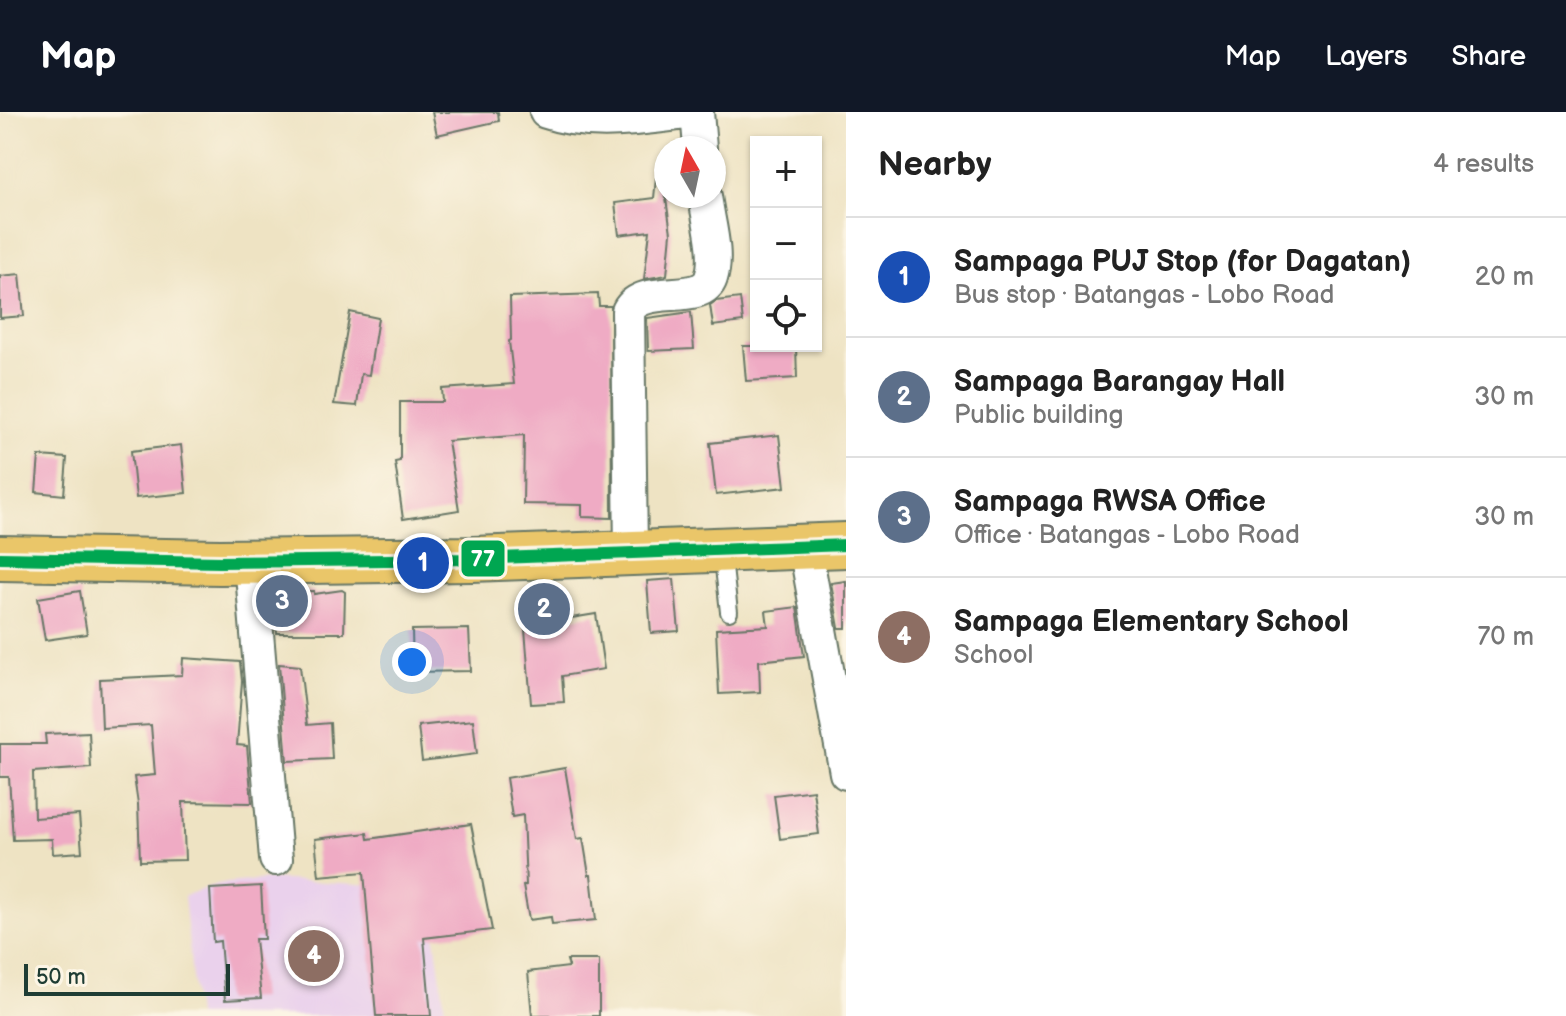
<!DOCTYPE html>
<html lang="en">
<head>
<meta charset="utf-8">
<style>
  :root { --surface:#fff; --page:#f2f2f2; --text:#222; --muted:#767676; --line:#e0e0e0; --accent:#111827 }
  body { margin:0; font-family:"Balsamiq Sans",sans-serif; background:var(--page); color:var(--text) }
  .controls { position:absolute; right:24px; top:24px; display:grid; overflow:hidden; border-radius:0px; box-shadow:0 2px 6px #0004 }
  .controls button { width:72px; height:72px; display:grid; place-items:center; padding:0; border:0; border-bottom:2px solid var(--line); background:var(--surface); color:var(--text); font:40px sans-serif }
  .compass { position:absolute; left:654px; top:24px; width:72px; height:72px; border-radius:50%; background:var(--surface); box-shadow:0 2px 6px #0004; rotate:351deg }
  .scale { position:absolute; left:24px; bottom:20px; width:206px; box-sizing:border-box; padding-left:8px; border:4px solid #1f3d34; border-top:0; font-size:22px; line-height:28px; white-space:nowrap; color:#1f3d34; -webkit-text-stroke:6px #fcf5e5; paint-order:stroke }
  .you { position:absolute; left:412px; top:550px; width:28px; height:28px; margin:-20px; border:6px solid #fff; border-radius:50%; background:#1a73e8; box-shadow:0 0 0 12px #1a73e833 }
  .badge { display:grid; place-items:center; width:52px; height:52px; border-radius:50%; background:var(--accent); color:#fff; font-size:26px; font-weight:700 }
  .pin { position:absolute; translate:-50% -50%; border:4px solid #fff; box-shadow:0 2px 8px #0006 }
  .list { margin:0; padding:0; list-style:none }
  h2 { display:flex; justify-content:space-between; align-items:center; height:104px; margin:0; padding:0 32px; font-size:34px }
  h2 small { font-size:26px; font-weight:400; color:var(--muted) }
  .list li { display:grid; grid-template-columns:52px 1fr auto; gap:24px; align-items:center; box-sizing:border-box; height:120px; padding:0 32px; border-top:2px solid var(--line) }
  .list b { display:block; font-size:30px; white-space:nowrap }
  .list p { margin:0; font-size:26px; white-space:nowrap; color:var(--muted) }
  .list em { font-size:26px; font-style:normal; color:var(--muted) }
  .icon { flex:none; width:44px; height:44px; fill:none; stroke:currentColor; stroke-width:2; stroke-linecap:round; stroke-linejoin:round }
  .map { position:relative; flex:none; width:846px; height:904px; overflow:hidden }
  header { display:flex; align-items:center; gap:48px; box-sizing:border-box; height:112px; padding:0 40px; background:var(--accent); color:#fff }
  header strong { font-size:38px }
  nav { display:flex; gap:44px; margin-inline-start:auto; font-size:28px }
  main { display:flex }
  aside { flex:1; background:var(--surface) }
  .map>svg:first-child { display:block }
  .built { fill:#ead1ec }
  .building { fill:#efabc4 }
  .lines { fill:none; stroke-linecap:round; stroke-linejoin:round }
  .lane-casing { stroke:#677766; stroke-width:20 }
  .street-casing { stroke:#677766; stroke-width:36 }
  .primary-casing { stroke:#677766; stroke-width:48 }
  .lane { stroke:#fff; stroke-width:16 }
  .street { stroke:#fff; stroke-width:32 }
  .primary { stroke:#eac669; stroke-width:44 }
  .bus-1-casing { stroke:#fcf5e5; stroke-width:18 }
  .bus-1 { stroke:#00a651; stroke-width:12 }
  .line-badge { stroke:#fcf5e5; stroke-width:3 }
  .badge-label { font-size:22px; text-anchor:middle; font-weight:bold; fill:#fff }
</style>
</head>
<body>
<header>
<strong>Map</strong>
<nav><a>Map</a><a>Layers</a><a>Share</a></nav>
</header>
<main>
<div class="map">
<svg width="846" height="904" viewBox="0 0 846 904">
  <rect width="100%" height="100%" fill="#fcf5e5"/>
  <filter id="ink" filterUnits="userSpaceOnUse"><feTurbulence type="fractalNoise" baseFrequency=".0125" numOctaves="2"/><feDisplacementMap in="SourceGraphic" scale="16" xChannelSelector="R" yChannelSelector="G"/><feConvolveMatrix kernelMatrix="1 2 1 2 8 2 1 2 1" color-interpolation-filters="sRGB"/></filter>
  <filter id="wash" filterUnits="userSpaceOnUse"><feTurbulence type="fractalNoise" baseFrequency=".006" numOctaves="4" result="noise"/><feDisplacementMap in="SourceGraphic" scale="32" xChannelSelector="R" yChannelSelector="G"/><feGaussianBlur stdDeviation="1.8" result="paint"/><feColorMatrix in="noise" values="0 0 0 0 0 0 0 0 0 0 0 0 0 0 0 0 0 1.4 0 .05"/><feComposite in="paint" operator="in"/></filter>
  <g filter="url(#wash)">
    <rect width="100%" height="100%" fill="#eee3c3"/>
    <path class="built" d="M269,767L428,776L446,904H196L184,784L217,772Z"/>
    <g id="blocks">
      <path class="building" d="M432,0H498L499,9L437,23Z
        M656,66H663L671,121L667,163L644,167L650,119L619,123L615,91L654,86Z
        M20,162L24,204L0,206V164Z
        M598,182L599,194H611L612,406L582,405V393L523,392L524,323L448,329L459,398L403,407L395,350L400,349V290H443L442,277L514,272L509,229L511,228L510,185Z
        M740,186L743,210L713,214L710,193L716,189Z
        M350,200L378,206L369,263L361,262L357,294L334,292Z
        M691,200L694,237L648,239L647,206Z
        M743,234H796L797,266L746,269Z
        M779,323L785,375L716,383L710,331Z
        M181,333L186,381L136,386L131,339Z
        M39,344L67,346L64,383L36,380Z
        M674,467L679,519L651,521L647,469Z
        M846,469V516H839L831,471Z
        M563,477L565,507L596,502L604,557L562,564L564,590L531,592L522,480Z
        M342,478L345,480L344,521H277L273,480L314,479V482Z
        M80,479L87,522L45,528L38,486Z
        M797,495L804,544L759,549L760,580L719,582L716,517L768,514L766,499Z
        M469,517L471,559L413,560L412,518Z
        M183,546L240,550L242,569L237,633L247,634L252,691L183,690L185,748L140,749L138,692L134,665L155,663L151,613L102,616L100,567L182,563Z
        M279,552L300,554L307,613L330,611L332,647L287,649Z
        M473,608L477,642L422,649L418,614Z
        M89,620L91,656L33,660L34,706L79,703L82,740L53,742L52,727L13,728L9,665H0V632H46L45,622Z
        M565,656L577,727L583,726L589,763H591L596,808L552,812L551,805L529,808L523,774L526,773L523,703L512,705L506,666Z
        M813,678L819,722L780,727L774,683Z
        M471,712L492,818L424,826L431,904H376L364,760L319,764L315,727L367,721L368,727Z
        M261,774L264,827H255L261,886L225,888L220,829L213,830L210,777Z
        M567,848H599V904H532L528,860L569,855Z"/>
    </g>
  </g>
  <g filter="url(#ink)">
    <use href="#blocks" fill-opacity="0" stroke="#677766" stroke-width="2"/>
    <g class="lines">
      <defs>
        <path id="lane" d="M722,438L729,500"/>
        <path id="street" d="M546,0C592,16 647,6 694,0
          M697,0L700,36
          M805,435L846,661
          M631,441L628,199C643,170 702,194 711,166C719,142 708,109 705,84
          M251,450L276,747"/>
        <path id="primary" d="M0,446L220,450L472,447L846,433"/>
      </defs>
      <use href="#lane" class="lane-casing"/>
      <use href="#street" class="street-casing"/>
      <use href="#primary" class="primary-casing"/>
      <use href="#lane" class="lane"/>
      <use href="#street" class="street"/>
      <use href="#primary" class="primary"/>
      <defs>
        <path id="bus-1" d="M0,446L220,450L472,447L846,433"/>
      </defs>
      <use href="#bus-1" class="bus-1-casing"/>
      <use href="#bus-1" class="bus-1"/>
    </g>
  </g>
  <rect class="line-badge" x="460" y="427" width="46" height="39" rx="8" fill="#00a651"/>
  <g class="badge-label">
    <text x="483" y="454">77</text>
  </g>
</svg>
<div class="controls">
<button>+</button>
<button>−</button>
<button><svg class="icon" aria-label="locate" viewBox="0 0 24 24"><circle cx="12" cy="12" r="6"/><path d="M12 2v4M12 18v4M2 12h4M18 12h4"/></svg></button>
</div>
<svg class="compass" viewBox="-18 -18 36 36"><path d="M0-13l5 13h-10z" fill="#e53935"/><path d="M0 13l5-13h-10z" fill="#767676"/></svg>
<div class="scale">50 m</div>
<div class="you"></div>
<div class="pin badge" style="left:423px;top:451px;background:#1a4fb4">1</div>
<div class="pin badge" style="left:544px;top:497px;background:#5c6f8a">2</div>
<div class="pin badge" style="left:282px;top:489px;background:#5c6f8a">3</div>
<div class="pin badge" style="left:314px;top:844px;background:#8d6e63">4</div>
</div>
<aside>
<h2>Nearby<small>4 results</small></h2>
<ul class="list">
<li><span class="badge" style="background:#1a4fb4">1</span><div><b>Sampaga PUJ Stop (for Dagatan)</b><p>Bus stop · Batangas - Lobo Road</p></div><em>20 m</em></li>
<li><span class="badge" style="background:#5c6f8a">2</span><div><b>Sampaga Barangay Hall</b><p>Public building</p></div><em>30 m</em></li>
<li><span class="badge" style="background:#5c6f8a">3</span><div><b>Sampaga RWSA Office</b><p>Office · Batangas - Lobo Road</p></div><em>30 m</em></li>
<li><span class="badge" style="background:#8d6e63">4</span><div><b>Sampaga Elementary School</b><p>School</p></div><em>70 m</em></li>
</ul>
</aside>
</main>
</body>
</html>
